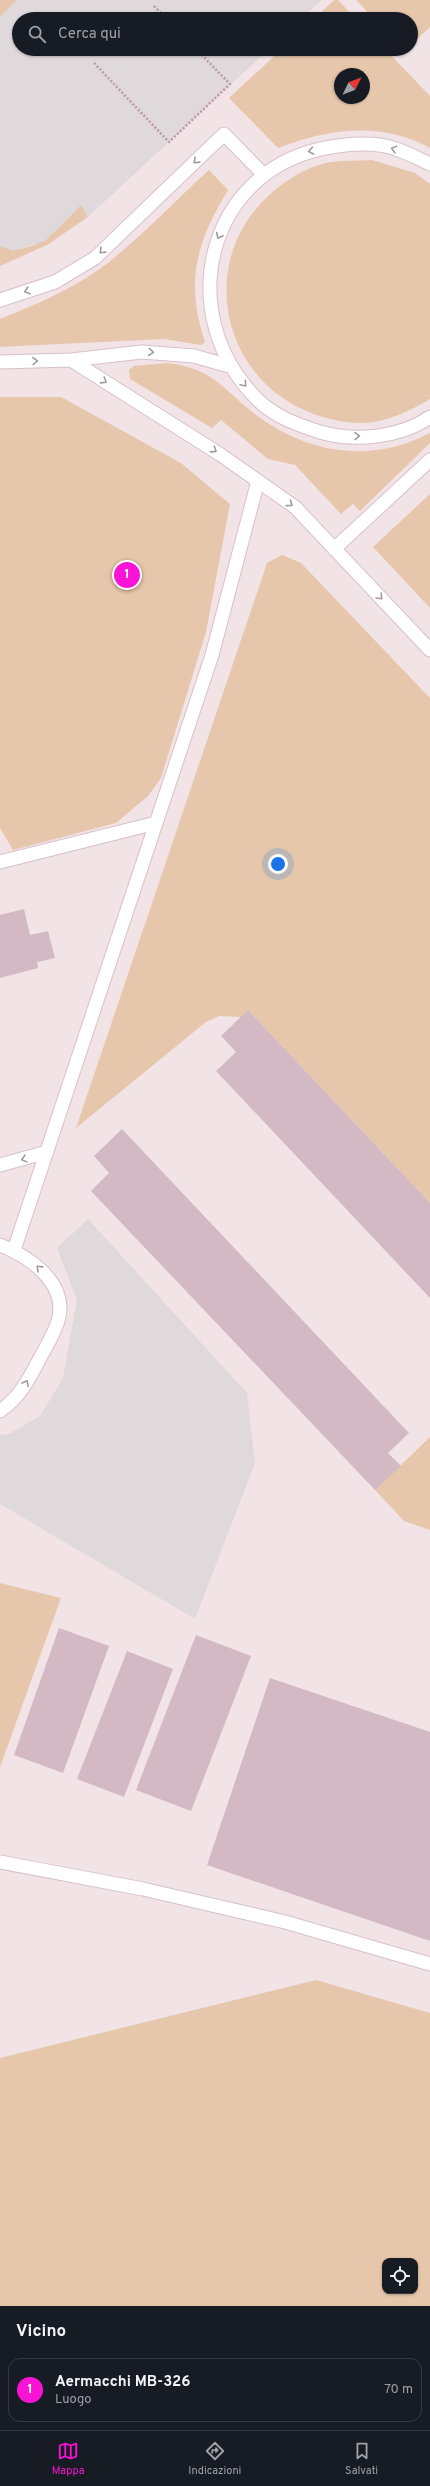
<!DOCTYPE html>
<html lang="it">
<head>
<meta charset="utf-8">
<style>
  :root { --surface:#171b24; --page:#20242c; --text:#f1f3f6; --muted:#9ea1a6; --line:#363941; --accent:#f913d4 }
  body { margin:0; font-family:Overpass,sans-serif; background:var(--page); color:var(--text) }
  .controls { position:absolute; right:12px; bottom:12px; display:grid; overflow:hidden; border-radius:8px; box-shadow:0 1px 3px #0004 }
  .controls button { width:36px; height:36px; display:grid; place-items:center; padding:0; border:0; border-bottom:1px solid var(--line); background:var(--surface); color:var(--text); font:20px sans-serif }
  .compass { position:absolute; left:334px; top:68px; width:36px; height:36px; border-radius:50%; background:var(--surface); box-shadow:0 1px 3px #0004; rotate:47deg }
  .you { position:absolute; left:278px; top:864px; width:14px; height:14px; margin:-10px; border:3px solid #fff; border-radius:50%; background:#1a73e8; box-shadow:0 0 0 6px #1a73e833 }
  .badge { display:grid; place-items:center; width:26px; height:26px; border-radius:50%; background:var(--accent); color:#fff; font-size:13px; font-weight:700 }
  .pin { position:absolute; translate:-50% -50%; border:2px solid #fff; box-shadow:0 1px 4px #0006 }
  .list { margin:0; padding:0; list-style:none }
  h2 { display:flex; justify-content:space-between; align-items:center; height:52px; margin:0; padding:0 16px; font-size:17px }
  h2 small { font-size:13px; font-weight:400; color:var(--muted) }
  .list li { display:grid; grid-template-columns:26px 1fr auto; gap:12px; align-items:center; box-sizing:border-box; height:64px; margin:0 8px 8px; padding:0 8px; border:1px solid var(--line); border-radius:12px }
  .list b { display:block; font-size:15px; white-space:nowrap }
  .list p { margin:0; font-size:13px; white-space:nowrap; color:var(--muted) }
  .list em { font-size:13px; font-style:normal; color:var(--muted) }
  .icon { flex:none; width:22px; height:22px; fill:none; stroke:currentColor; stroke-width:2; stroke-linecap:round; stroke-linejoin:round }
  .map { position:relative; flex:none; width:430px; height:2306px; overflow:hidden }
  .search { position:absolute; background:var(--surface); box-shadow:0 1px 3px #0004; left:12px; right:12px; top:12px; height:44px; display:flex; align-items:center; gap:10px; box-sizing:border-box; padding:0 14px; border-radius:22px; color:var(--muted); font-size:15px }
  .sheet { height:124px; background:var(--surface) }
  nav { display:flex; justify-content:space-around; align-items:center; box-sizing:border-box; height:56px; border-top:1px solid var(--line); background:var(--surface); font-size:11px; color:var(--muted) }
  nav a { display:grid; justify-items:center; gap:2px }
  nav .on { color:var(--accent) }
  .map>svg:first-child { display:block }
  .green { fill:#e6c7ab; fill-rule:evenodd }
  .parking { fill:#dfd9db }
  .building { fill:#d3b9c3 }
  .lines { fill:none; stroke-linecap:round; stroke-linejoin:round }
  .lane-casing { stroke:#d8c0c8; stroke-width:15 }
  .path { stroke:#bf97a5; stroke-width:2.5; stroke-dasharray:2 2; stroke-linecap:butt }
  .lane { stroke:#fff; stroke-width:13 }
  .oneway { stroke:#a19a9c }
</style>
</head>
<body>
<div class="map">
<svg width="430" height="2306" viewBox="0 0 430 2306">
  <rect width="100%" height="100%" fill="#f2e3e7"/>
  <path class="green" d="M0,0H17L0,17Z
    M334,0H338L356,19H314Z
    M356,0H430V27L411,45V19H374Z
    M282,49H385L430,96V148C380,121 329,129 278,148L229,98ZM340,74H364V98H340Z
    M372,160L415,173L430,184V399C410,411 389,421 365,423C345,424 322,418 304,410C220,372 199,261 267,197C283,182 304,168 326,163C341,160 357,161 372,160Z
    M209,170L228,190C196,243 185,282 205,342L201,345L164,339L0,347V319C40,303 82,285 115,257C148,230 177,199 209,170Z
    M81,204L88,217L47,245L0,266V246C35,259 59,227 81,204Z
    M168,363C215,369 222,389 255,414C307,454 371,464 430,433V443L360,511L353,504L341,514L295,465L268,459L221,420L212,428L130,379L129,370L134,366Z
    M0,397H61L181,463L230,504L206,632L161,778L148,796L116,823L13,850L0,828Z
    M430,494V608L373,547Z
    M282,555L301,563L430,698V1203L248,1010L241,1017L219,1016L206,1022L76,1128L267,563Z
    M430,1437V1530L404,1521L375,1490Z
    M0,1583L61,1598L0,1767Z
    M316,1980L430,2013V2306H0V2058ZM385,2261H415V2291H385Z"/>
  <path class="parking" d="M17,0H322L301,19H19V49H269L88,217L81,205L45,241L13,251L0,246V17Z
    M88,1219L247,1393L255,1463L195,1619L0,1504V1435L9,1434L40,1416L63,1378L77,1300L57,1248Z"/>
  <path class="building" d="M24,909L30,935L48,931L55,958L37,962L38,968L0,978V915Z
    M248,1010L430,1203V1298L216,1071L236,1052L221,1036Z
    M122,1129L409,1433L388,1453L401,1466L375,1490L91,1191L109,1173L94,1156Z
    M59,1628L109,1646L63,1773L14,1755Z
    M196,1635L251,1656L191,1811L136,1790Z
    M127,1651L173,1669L124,1797L77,1779Z
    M270,1678L430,1732V1941L207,1865Z"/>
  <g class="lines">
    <defs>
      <path id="lane" d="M430,164C419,159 408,153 396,149C374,141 347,144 325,148C205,172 173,315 257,399C273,416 298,425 320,432C354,442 400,438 430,417
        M0,300L55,282L95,258L224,134L264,175
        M71,360L221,455L295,507L430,650
        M0,362L71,360L142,352L194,356L229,366
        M334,549L430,460
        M0,862L156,823
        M0,1165L47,1152
        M0,1245C28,1256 66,1281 59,1317C56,1331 47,1345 40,1358C29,1379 20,1397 0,1411
        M14,1250L212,655L258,481
        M0,1862L143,1889L285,1922L430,1964"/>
    </defs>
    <use href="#lane" class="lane-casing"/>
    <path class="path" d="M154,6L167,19
      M94,63L169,142L230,84L196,49"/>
    <use href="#lane" class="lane"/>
  </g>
  <defs><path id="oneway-chevron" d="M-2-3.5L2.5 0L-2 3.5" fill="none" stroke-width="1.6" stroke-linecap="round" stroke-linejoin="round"/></defs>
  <g class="oneway">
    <use href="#oneway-chevron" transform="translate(394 149) rotate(-165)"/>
    <use href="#oneway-chevron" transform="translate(311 151) rotate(169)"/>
    <use href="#oneway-chevron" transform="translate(196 161) rotate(136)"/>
    <use href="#oneway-chevron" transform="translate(219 236) rotate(117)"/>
    <use href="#oneway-chevron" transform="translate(102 251) rotate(136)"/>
    <use href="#oneway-chevron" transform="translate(27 291) rotate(161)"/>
    <use href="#oneway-chevron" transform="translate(151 352) rotate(5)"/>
    <use href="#oneway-chevron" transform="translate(35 361) rotate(-2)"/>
    <use href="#oneway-chevron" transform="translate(104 381) rotate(32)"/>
    <use href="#oneway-chevron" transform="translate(244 384) rotate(50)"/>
    <use href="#oneway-chevron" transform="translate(357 436) rotate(-1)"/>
    <use href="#oneway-chevron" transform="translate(214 450) rotate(33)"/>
    <use href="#oneway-chevron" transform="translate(290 504) rotate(36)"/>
    <use href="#oneway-chevron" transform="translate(380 597) rotate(47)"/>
    <use href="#oneway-chevron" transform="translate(24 1159) rotate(165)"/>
    <use href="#oneway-chevron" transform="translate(39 1268) rotate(-136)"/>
    <use href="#oneway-chevron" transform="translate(26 1383) rotate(-61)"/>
  </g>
</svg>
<div class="controls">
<button><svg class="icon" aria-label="locate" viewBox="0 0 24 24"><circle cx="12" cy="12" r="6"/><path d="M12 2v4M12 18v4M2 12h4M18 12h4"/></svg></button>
</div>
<svg class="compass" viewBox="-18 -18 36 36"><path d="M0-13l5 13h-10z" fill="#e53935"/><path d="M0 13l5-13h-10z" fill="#9ea1a6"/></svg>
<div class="you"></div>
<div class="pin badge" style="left:127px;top:575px">1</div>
<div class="search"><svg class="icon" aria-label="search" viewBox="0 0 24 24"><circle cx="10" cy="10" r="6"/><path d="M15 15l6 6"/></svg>Cerca qui</div>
</div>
<section class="sheet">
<h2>Vicino<small></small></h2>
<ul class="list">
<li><span class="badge">1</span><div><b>Aermacchi MB-326</b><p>Luogo</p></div><em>70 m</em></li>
</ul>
</section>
<nav>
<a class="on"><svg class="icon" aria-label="map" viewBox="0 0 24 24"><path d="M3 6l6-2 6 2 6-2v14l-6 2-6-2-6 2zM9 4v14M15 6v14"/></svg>Mappa</a>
<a><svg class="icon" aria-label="directions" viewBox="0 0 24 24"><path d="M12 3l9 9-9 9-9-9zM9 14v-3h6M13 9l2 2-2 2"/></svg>Indicazioni</a>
<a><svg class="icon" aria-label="saved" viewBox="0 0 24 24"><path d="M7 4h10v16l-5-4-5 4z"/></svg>Salvati</a>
</nav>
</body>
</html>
